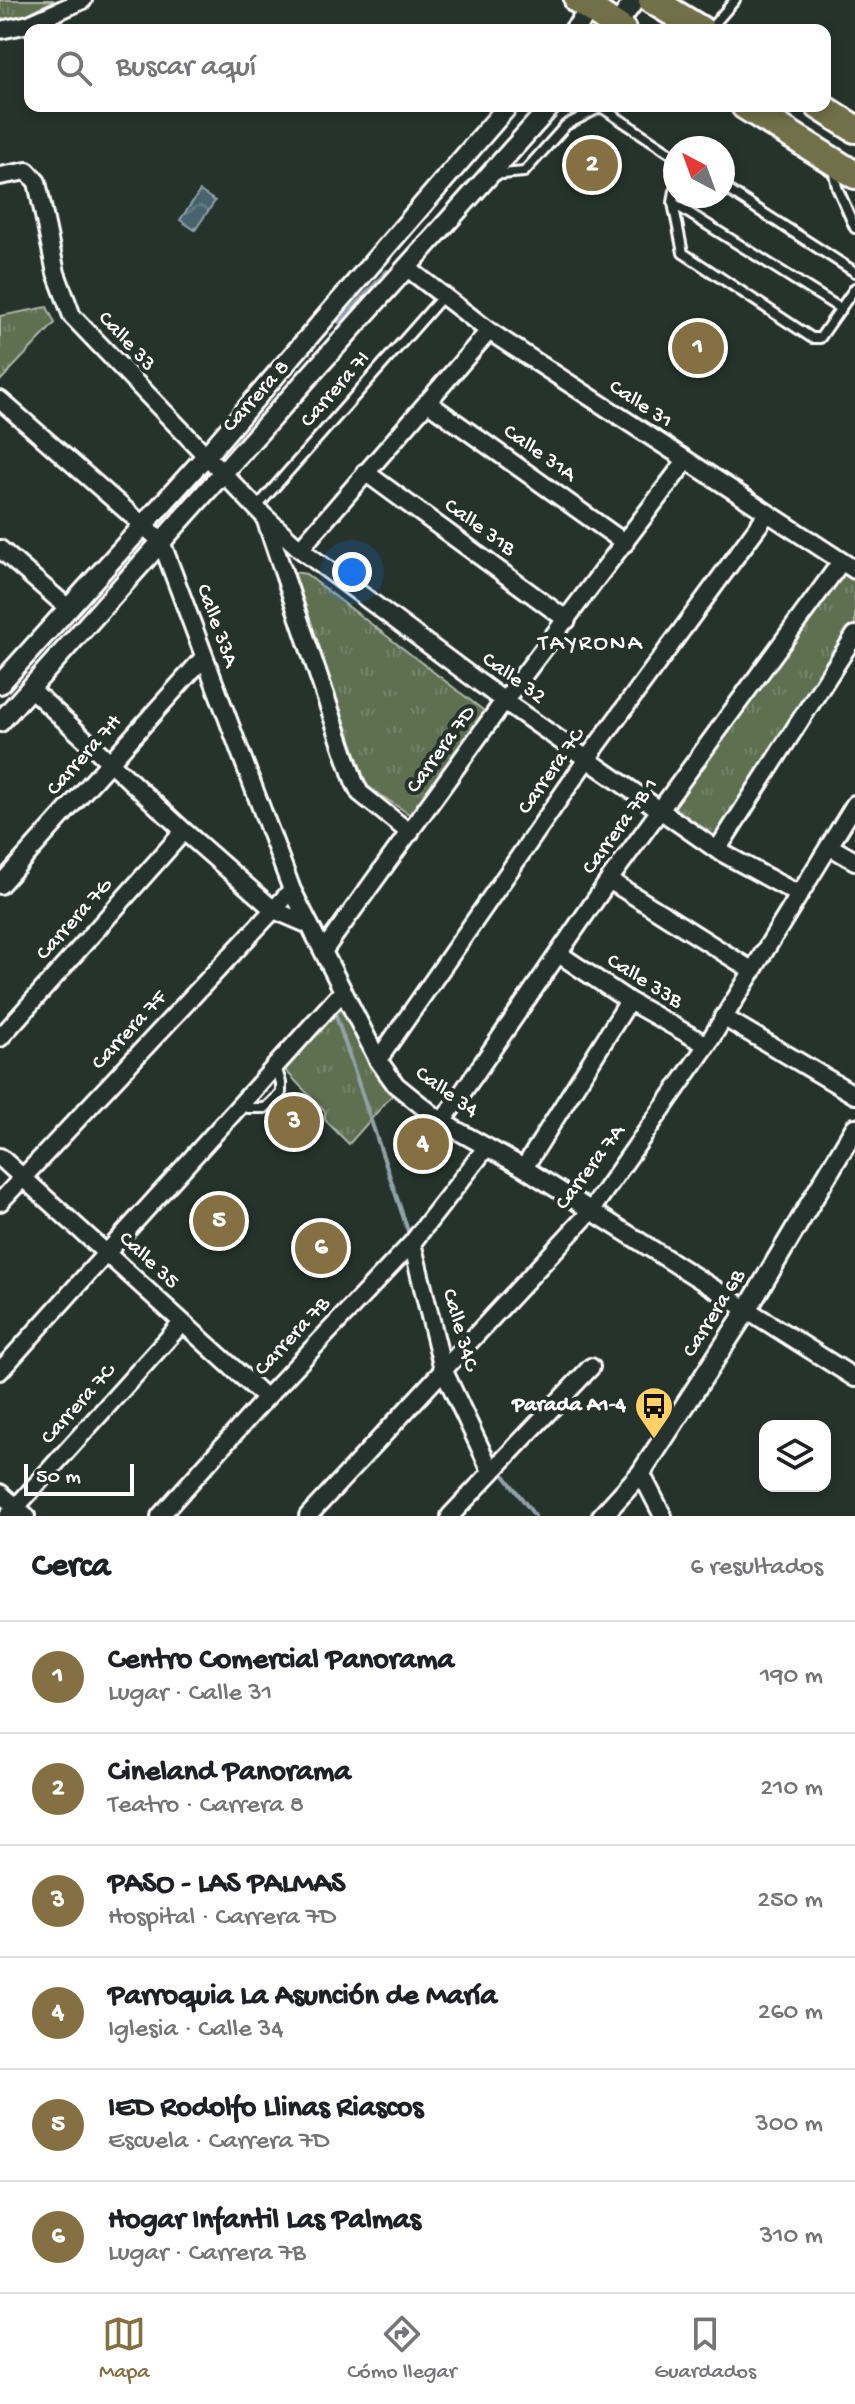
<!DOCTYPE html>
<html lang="es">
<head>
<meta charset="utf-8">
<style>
  :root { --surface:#fff; --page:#f2f2f2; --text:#202124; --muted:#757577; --line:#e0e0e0; --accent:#847042 }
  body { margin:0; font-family:"Gochi Hand",sans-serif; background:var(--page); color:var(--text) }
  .controls { position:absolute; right:24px; bottom:24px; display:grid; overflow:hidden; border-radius:16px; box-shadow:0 4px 12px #0003 }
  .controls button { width:72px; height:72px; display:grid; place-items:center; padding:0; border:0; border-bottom:2px solid var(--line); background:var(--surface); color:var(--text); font:40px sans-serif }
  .compass { position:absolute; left:663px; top:136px; width:72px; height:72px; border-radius:50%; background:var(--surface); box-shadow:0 4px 12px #0003; rotate:319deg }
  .scale { position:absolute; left:24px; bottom:20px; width:110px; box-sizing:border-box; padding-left:8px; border:4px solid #fff; border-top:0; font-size:22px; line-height:28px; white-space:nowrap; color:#fff; -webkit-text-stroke:6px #26332d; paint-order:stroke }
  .you { position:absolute; left:352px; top:572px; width:28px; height:28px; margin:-20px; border:6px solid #fff; border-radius:50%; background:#1a73e8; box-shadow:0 0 0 12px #1a73e833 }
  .badge { display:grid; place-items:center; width:52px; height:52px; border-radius:50%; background:var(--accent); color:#fff; font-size:26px; font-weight:700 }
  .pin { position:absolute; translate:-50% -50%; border:4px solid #fff; box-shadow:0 2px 8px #0006 }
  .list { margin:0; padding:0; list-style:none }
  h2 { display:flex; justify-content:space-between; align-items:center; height:104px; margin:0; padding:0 32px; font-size:34px }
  h2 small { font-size:26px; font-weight:400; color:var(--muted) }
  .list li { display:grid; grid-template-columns:52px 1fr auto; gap:24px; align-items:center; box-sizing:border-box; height:112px; padding:0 32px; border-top:2px solid var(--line) }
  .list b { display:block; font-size:30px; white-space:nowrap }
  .list p { margin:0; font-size:26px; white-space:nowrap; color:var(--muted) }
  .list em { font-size:26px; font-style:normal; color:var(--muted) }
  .icon { flex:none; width:44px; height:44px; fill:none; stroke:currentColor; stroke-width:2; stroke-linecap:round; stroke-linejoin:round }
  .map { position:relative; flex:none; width:855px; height:1516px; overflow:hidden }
  .search { position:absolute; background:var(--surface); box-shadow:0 4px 12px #0003; left:24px; right:24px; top:24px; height:88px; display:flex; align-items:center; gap:20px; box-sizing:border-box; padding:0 28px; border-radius:16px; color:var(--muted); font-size:30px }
  .sheet { height:776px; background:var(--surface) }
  nav { display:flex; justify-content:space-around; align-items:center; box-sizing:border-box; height:112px; border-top:2px solid var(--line); background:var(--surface); font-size:22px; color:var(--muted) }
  nav a { display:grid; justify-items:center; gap:4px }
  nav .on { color:var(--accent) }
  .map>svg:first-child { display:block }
  .grass { fill:url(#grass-tufts); stroke:#aeb7a8; stroke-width:2 }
  .water { fill:url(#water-waves); stroke:#91a2a8; stroke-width:2 }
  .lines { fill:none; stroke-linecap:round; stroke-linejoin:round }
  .stream { stroke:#91a2a8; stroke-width:4 }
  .service-casing { stroke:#fff; stroke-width:14 }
  .minor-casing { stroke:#fff; stroke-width:22 }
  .tertiary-casing { stroke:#fff; stroke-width:24 }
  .trunk-casing { stroke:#fff; stroke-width:32 }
  .service { stroke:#26332d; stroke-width:8 }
  .minor { stroke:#26332d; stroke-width:16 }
  .tertiary { stroke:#26332d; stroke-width:18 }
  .trunk { stroke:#71704a; stroke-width:26 }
  .labels { text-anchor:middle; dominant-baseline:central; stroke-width:8; stroke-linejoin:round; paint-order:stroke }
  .street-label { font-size:22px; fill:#fff; stroke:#26332d }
  .poi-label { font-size:22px; font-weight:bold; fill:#fff; stroke:#26332d; text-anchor:end }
  .neighbourhood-label { font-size:24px; letter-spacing:2px; fill:#fff; stroke:#26332d }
</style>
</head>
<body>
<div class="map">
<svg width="855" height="1516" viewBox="0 0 855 1516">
  <defs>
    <pattern id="grass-tufts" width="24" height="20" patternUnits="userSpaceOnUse" patternTransform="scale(2)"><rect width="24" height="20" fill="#5e6f51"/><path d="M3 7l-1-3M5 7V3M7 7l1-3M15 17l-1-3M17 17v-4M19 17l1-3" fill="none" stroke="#76856b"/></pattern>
    <pattern id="water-waves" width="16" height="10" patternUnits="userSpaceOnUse" patternTransform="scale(2)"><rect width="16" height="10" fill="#48646e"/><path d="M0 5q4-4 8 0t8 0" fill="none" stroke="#637b84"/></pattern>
  </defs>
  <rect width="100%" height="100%" fill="#26332d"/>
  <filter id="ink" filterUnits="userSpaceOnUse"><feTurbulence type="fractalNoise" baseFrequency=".0125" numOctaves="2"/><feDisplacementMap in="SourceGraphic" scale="16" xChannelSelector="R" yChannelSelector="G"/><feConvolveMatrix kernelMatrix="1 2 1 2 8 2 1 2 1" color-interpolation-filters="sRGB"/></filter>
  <g filter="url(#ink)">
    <path class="grass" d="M0,0H54L15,21L0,23Z
      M47,307L55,323L0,381V316Z
      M842,571L855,578V627L715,840L663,812Z
      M294,572L306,574L488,714L412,816L367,786Z
      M340,1008L396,1091L349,1144L325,1120V1112L285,1070Z"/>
    <path class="water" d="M200,191L215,201L195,230L180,220Z"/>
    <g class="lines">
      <path class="stream" d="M339,322L387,271
        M334,1010L410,1237
        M500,1470L535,1516"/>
      <defs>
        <path id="service" d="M709,30L735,0
          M833,169L837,187L855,228
          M492,175L524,172L566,125L601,107L675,156
          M723,187L855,272
          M675,190L673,203L683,253L812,338H820L855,288
          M673,203L841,309
          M256,508L443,296
          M241,1105L248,1108H265L281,1093V1083L276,1066"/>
        <path id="minor" d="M0,30L29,24L83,0
          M0,176L27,171L37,182L56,273L72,316L264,516L300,549L504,701L717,850L798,894
          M406,267L489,331L855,570
          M0,400L161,541L292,890L378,1060L396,1085L442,1122L524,1168L855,1378
          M427,402L625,543
          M365,472L567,620
          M265,518L354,781L360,793L410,833
          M0,549L68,608
          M300,549L489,331
          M30,688L184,831L274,910L309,925
          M829,846L855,861
          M717,850L855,635
          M609,880L753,971
          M0,885L204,657
          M324,950L504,701L685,462
          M559,954L629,1001L707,1045
          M723,1017L855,1095
          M0,1038L184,831
          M378,1060L587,759L767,514
          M442,1122L609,880L841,562
          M0,1157L266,1398
          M524,1168L629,1001
          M0,1202L292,890
          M412,1243L443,1369L491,1471
          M0,1371L343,991
          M641,1473L663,1516
          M0,1493L26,1516
          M8,1516L182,1323
          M160,1516L266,1398L412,1243L486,1148
          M308,1516L590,1212L707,1045L855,804
          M450,1516L591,1367"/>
        <path id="tertiary" d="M574,30L597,1
          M613,30L635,0
          M0,684L205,457L508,106
          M0,722L551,106
          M602,1516L641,1473L747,1310L855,1128"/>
        <path id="trunk" d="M578,0L622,30
          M652,0L701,30
          M745,106L855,175
          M819,106L855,129"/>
      </defs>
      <use href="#service" class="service-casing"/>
      <use href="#minor" class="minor-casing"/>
      <use href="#tertiary" class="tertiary-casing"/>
      <use href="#trunk" class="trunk-casing"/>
      <use href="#service" class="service"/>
      <use href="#minor" class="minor"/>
      <use href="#tertiary" class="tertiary"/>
      <use href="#trunk" class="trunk"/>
    </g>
  </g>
  <defs>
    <symbol id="bus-pin" viewBox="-11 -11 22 30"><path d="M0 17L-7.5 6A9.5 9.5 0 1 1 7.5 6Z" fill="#ffd166" stroke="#26332d"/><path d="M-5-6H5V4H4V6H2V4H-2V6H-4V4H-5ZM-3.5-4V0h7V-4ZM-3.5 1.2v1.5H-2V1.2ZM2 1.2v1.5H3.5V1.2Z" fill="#111"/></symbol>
  </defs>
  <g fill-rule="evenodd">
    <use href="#bus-pin" x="632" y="1384" width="44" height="60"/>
  </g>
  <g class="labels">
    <g class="street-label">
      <text transform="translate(126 342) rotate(47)">Calle 33</text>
      <text transform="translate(336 390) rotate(-49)">Carrera 7I</text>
      <text transform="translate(257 397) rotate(-48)">Carrera 8</text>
      <text transform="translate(640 405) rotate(33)">Calle 31</text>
      <text transform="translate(539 454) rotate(35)">Calle 31A</text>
      <text transform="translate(479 528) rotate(36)">Calle 31B</text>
      <text transform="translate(216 626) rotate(70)">Calle 33A</text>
      <text transform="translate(513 679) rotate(36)">Calle 32</text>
      <text transform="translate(442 750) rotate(-54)">Carrera 7D</text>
      <text transform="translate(85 756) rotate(-48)">Carrera 7H</text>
      <text transform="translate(552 772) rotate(-55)">Carrera 7C</text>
      <text transform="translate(621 827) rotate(-54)">Carrera 7B 1</text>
      <text transform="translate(75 920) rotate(-48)">Carrera 7G</text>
      <text transform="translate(644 982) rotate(32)">Calle 33B</text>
      <text transform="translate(130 1031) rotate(-47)">Carrera 7F</text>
      <text transform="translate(446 1093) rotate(36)">Calle 34</text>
      <text transform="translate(591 1168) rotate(-53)">Carrera 7A</text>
      <text transform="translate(148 1261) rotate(43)">Calle 35</text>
      <text transform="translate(715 1314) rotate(-58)">Carrera 6B</text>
      <text transform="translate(459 1330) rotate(74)">Calle 34C</text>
      <text transform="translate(293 1337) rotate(-47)">Carrera 7B</text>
      <text transform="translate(79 1405) rotate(-48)">Carrera 7C</text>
    </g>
    <g class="poi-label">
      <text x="626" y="1406">Parada A1-4</text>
    </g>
    <g class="neighbourhood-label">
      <text x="591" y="644">TAYRONA</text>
    </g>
  </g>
</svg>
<div class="controls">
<button><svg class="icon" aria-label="layers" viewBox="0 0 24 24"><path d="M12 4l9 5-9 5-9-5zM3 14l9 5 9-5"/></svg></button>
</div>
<svg class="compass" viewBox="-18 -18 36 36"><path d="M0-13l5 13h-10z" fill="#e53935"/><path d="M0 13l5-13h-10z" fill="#757577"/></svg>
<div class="scale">50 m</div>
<div class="you"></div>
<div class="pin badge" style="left:698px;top:348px">1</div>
<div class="pin badge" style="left:592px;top:165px">2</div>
<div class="pin badge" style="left:294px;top:1122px">3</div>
<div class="pin badge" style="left:423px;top:1144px">4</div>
<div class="pin badge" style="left:219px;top:1221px">5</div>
<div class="pin badge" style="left:321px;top:1248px">6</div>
<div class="search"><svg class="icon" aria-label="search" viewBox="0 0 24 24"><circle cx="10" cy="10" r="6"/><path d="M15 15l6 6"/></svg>Buscar aquí</div>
</div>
<section class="sheet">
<h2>Cerca<small>6 resultados</small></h2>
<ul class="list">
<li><span class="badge">1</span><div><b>Centro Comercial Panorama</b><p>Lugar · Calle 31</p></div><em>190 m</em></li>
<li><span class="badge">2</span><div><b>Cineland Panorama</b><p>Teatro · Carrera 8</p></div><em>210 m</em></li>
<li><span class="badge">3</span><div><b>PASO - LAS PALMAS</b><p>Hospital · Carrera 7D</p></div><em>250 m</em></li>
<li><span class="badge">4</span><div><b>Parroquia La Asunción de María</b><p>Iglesia · Calle 34</p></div><em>260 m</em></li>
<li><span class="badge">5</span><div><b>IED Rodolfo Llinas Riascos</b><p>Escuela · Carrera 7D</p></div><em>300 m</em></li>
<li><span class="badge">6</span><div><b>Hogar Infantil Las Palmas</b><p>Lugar · Carrera 7B</p></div><em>310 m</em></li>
</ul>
</section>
<nav>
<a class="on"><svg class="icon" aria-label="map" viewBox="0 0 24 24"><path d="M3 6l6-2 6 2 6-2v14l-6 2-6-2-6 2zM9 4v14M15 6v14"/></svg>Mapa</a>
<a><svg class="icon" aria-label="directions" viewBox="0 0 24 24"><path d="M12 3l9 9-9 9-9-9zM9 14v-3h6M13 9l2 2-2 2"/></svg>Cómo llegar</a>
<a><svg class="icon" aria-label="saved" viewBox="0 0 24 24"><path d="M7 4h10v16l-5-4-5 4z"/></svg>Guardados</a>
</nav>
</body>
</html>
